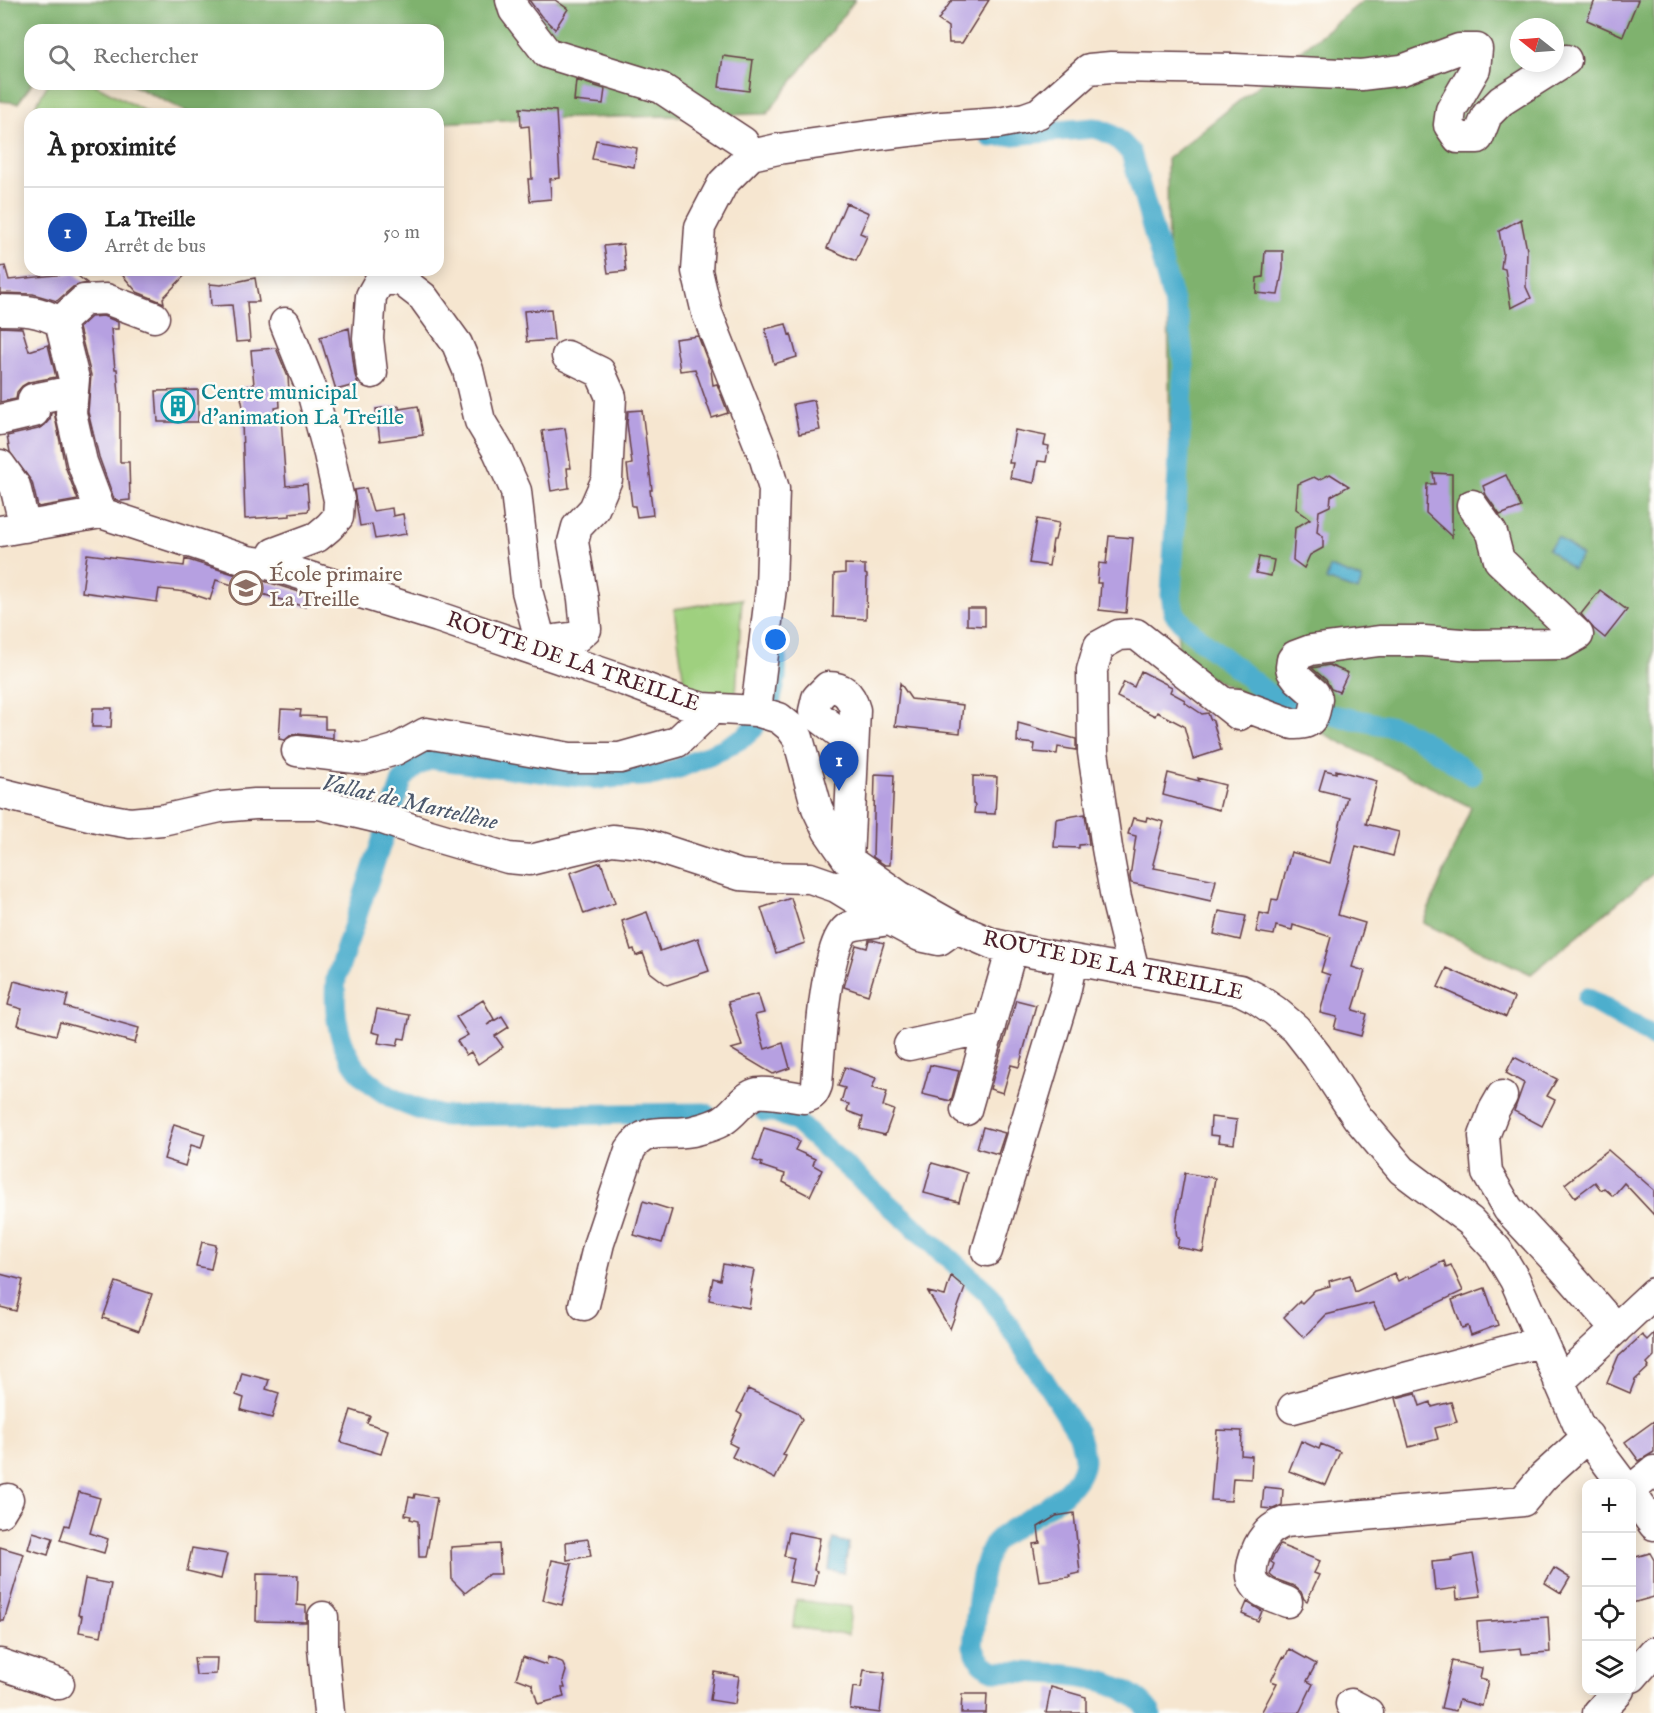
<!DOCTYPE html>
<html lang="fr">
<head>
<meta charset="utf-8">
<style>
  :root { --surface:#fff; --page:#f2f2f2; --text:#222; --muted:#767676; --line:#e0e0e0; --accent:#d1495b }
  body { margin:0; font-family:"IM FELL English",serif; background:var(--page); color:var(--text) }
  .controls { position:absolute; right:18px; bottom:18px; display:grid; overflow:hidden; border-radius:12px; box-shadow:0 3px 15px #0003 }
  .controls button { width:54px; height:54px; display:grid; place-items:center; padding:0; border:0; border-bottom:2px solid var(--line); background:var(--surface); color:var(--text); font:30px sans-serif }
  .compass { position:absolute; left:1510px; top:18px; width:54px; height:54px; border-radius:50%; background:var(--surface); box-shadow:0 3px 15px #0003; rotate:287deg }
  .you { position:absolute; left:776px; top:640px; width:21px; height:21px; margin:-15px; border:4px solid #fff; border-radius:50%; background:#1a73e8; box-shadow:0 0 0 9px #1a73e833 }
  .badge { display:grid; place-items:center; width:39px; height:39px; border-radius:50%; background:var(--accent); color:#fff; font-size:20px; font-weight:700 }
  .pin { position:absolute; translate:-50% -50px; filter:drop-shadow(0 2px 3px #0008) }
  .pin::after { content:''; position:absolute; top:32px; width:21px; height:18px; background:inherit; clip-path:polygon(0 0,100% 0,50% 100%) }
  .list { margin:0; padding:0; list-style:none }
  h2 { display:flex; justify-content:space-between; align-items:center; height:78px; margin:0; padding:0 24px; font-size:26px }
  h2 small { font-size:20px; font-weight:400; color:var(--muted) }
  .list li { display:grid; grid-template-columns:39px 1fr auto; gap:18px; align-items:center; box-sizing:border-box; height:90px; padding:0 24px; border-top:2px solid var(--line) }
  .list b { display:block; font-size:22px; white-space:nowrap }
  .list p { margin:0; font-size:20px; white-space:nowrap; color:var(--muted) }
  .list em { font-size:20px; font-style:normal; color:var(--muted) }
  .icon { flex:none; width:33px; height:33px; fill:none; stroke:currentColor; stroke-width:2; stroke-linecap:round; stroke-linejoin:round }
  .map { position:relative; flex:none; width:1654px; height:1713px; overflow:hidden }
  .search { position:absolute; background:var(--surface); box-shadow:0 3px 15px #0003; left:24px; top:24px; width:420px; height:66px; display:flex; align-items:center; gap:15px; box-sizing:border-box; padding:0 21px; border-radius:18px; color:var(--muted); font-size:22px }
  .panel { position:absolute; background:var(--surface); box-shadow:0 3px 15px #0003; left:24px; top:108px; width:420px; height:168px; border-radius:18px }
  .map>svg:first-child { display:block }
  .green { fill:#9fd07f; stroke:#747855; stroke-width:1.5 }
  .forest { fill:#7fb26e; stroke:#64684c; stroke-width:1.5; fill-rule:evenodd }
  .water { fill:#4eaecd; stroke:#4c667c; stroke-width:1.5 }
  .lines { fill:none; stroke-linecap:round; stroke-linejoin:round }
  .canal { stroke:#4eaecd; stroke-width:21 }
  .building { fill:#b6a0e1 }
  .minor-casing { stroke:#643d44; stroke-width:33 }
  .minor { stroke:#fff; stroke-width:30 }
  .labels { text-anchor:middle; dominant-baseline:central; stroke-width:5; stroke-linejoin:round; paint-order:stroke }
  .culture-label { font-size:22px; fill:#0d838f; stroke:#fdfcf7; text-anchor:start }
  .education-label { font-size:22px; fill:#785e54; stroke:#fdfcf7; text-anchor:start }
  .street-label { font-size:22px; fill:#4a1f2b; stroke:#fdfcf7 }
  .water-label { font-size:24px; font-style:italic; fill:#4c586c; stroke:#fdfcf7 }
</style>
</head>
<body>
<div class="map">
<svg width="1654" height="1713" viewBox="0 0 1654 1713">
  <rect width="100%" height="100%" fill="#fdfcf7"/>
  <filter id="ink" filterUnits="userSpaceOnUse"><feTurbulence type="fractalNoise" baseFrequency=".0167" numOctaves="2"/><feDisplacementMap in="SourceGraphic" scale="12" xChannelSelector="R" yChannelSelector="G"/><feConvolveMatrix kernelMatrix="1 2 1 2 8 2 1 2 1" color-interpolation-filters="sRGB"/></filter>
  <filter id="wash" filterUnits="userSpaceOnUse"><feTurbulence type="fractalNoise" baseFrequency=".008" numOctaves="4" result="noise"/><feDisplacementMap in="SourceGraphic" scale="24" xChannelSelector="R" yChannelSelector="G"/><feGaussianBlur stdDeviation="1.35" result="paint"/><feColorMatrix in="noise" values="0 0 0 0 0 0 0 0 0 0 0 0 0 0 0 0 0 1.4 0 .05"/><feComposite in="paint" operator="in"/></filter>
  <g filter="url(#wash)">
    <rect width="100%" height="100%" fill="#f6e6d0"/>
    <path class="green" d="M48,84H94L150,114H40L33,110Z
      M742,599L736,695L685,690L674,609Z
      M796,1600L851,1607L848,1635L793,1627Z"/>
    <path class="forest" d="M0,0H855L767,114L528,119L438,123V114H191L130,84H438V30H30V84H32L18,103L0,101Z
      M1364,0H1654V873L1531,974L1423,923L1471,807L1179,662L1170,481L1167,159ZM1519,27H1555V63H1519Z"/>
    <path class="water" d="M1558,537L1582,556L1572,569L1548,549Z
      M1330,567L1362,579L1358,591L1326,580Z
      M833,1539L849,1543L844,1573L829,1570Z"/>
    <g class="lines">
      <path class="canal" d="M990,137L1094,128C1111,132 1120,140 1131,153L1179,322L1184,367L1171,595L1174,613L1188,629L1272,697L1296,708L1399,728L1421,740L1472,775
        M1587,998L1650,1034L1654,1038
        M765,1112H775L794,1120L988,1293L1078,1433C1081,1442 1084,1451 1084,1460C1082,1490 1039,1511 1017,1526C1008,1531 997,1538 992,1546C979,1568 976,1619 973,1646C978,1660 982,1666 996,1671C1045,1674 1119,1669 1151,1713
        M705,1113L442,1116C367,1099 329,1056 336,978L402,781C411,769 418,764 431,759L597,779L655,775L679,768L723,749L744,737L753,729L771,699L776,678L777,639"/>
    </g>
    <g id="blocks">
      <path class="building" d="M529,0H555L568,9L555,29L541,16Z
        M952,0H989L962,43H949L948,27L938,20Z
        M1595,0H1638L1623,36L1587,20Z
        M723,56L753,60L749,91L719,87Z
        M576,80L605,89L603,104L574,101Z
        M520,108L556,111L560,178L550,179L551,199L530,201L528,179H532L529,126L521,127Z
        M596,140L637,148L634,167L592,159Z
        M846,203L869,213L860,233L867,236L856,261L827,248Z
        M1521,219L1527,250L1526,287L1531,298L1511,308L1505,269L1501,268L1503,253L1499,231Z
        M623,244L626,271L608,273L604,246Z
        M1265,251H1283V269L1278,295L1256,293L1257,278L1263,277Z
        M5,266L9,280L74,273L87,283L73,287L57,301L33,294L0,293V267Z
        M118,270H190L163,298L164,303L137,292Z
        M255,278L259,302H247L250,341L236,342L232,305L211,306L210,284L221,285Z
        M551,309L554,340L527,342L524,311Z
        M103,316L118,322V329H111L115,369H117L120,408V462H129L130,500L120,501L114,499L99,457L88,412L91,375L79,328L91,317Z
        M786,324L789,335L791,334L797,357L774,364L765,329Z
        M0,327L22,328L29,351L48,345L56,377L29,382L22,386L17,392L16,399L0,402Z
        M349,328L355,375L358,384L336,390L320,337Z
        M698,336L711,370L713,385L717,384L728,413L712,418L695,369L680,371L675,339Z
        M276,348L288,377L289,390L279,391L280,407L275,408L277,419H281L286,486L307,484L309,508L308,511L290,513V516L245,519L242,421H246L239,388L254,385L251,350Z
        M198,390V422H158L156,391Z
        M814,400L820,430L799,434L793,404Z
        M399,406V409L418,406L423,435L380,441L376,409Z
        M642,410L652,490H650L653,515L637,517L635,506H632L627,465L632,464L627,423L628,411Z
        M54,412L65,466L78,500L38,507L32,482L10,452L7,436L38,429L45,425L50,419L51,413Z
        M565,428L571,468H567L569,488L551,491L542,431Z
        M1015,430L1046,436L1044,445L1049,446L1046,462L1038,461L1034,483L1010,478L1013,463H1009Z
        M1433,473L1452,474V537L1426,513L1427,484H1435Z
        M1330,474L1349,486L1331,496L1330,506L1319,511L1317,532L1323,536V548L1310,555L1304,568L1293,560L1295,528L1310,519L1296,509L1298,484L1314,477L1319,480Z
        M1506,475L1521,507L1500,515L1486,495L1483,486Z
        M366,488L373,511L392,508L393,516L403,514L406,534L375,539L372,524L360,526L354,490Z
        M1037,519L1059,523L1055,540H1053L1049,566L1029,563Z
        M1109,536L1133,538L1126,613L1099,610L1101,583H1097L1099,563L1106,564Z
        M87,554L184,566L185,559L243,577L264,581L309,595L305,607L216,580L210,600L186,592L159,589L157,602L82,592Z
        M1259,557L1274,560L1271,576L1256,573Z
        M845,564L865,565V574L867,575L866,619L833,617L834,574L845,573Z
        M1600,590L1627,610L1605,638L1594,629L1581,614Z
        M967,608H985V626L967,625Z
        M1329,665L1348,673L1339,692L1331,689L1326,680L1312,668Z
        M1141,671L1172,687L1170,692L1185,700L1184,702L1202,714L1208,713L1210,719L1213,721L1221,750L1193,759L1184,726L1157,712L1155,716L1117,697L1124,682L1134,687Z
        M900,683L911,699L963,705L960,733L895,726Z
        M93,708H112L111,727H92Z
        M281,709L301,710L300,716L325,717V729H333V738L298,734L291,735L285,740L279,739Z
        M1018,723L1076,739V750L1058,747L1057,754L1034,752L1035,744L1017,742Z
        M1325,770L1336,773V770L1377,781L1366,824L1399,832L1393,856L1356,846L1338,915L1365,923L1352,967L1365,971L1353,1010L1367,1014L1361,1036L1334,1029L1337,1017L1320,1013L1330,975L1321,972L1331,937L1293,925L1292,930L1276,926L1274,935L1256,932L1260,913L1269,915L1272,899L1278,900L1291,852L1330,863L1347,797L1319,790Z
        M1168,773L1199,781L1198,778L1225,785L1219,810L1163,795Z
        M875,774L894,775L890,865H885L873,857Z
        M973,776L997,777L995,814L974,813L975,805L973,804Z
        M1085,814L1089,844L1079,845V848L1054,847L1056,819Z
        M1147,817L1164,822L1153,864L1155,865L1154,868L1216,880L1211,901L1131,883L1130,877L1136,836L1128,834L1133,818L1146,821Z
        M601,862L615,903L584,914L570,873Z
        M791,898L805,943L776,953L761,908Z
        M1219,911L1246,916L1240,940L1214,934Z
        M647,912L660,951L698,938L709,971L667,985L650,972L643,953L636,956L634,949L631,950L622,921Z
        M869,940H873L884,943L868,995L844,987L856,945L867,948Z
        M1447,968L1514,998L1506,1017L1438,987Z
        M14,981L68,995L65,1007L139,1028L135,1043L60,1022L56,1035L18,1025L22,1009L8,1005Z
        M758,994L764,1013L755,1015L765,1049L783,1043L790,1068L773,1074L731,1049L742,1046L728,1002Z
        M483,1000L494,1019L487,1025L502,1016L509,1027L495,1036L503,1047L478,1064L471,1052L466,1055L457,1041L468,1035L456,1017Z
        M1016,1000L1036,1005L1019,1067L1011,1065L1003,1093L990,1089Z
        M377,1009L410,1015L405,1039L399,1038L397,1046L378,1043L380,1034L372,1032Z
        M1514,1057L1557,1079L1547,1096L1555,1100L1542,1126L1514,1111L1524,1083L1506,1073Z
        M930,1065L959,1071L951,1101L922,1094Z
        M845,1067L876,1078L872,1088L887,1092L883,1106L894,1110L885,1135L860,1129L863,1117L847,1111L849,1104L841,1102L845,1088L838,1086Z
        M1211,1117L1237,1120L1234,1144L1218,1142L1219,1136L1210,1135Z
        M174,1124L205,1134L201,1148L191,1145L185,1166L164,1159Z
        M983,1127L1005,1133L998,1154L977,1148Z
        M764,1128L791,1136L799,1142L795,1150L815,1159L813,1165L822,1170L810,1196L783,1182L785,1174L761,1166L762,1163L753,1160Z
        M1608,1150L1654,1190V1215L1624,1183L1613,1196L1604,1188L1601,1190L1595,1182L1575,1197L1565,1184Z
        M932,1163L946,1167V1166L967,1173L959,1202L924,1193Z
        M1185,1173L1215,1178L1203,1252L1177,1247L1179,1238H1177L1176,1230L1177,1217Z
        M643,1201L672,1210L662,1243L634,1235Z
        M202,1242L216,1245L211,1269L196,1266Z
        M1444,1261L1446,1267L1451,1265L1463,1291L1385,1328L1373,1303L1326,1315L1304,1338L1284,1317L1300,1301L1302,1303L1315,1290L1330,1286L1329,1281L1350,1275L1355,1292L1394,1273L1398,1281L1408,1276L1409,1278Z
        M723,1264L754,1270L750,1290H752L749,1308L709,1300L713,1278L720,1280Z
        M0,1274L23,1280L16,1311L0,1307Z
        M951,1276L965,1288L950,1329L928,1292L945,1296Z
        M116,1282L152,1294L139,1331L103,1318Z
        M1485,1288L1498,1325L1471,1335L1468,1326L1462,1328L1452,1300Z
        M1654,1333V1357L1647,1364L1649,1367L1635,1380L1630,1393L1607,1383L1618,1357L1642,1335L1647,1340Z
        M242,1373L269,1380L266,1389L279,1393L272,1418L241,1410L244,1398L236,1395Z
        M748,1389L797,1412L802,1419L783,1455L786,1456L775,1479L732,1457L737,1447L729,1443L742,1415L737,1412Z
        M1416,1393L1420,1406L1431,1402L1432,1407L1451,1402L1457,1422L1435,1428L1438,1439L1409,1447L1396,1398Z
        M351,1410L370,1416L367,1423L388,1430L381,1454L341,1442Z
        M1654,1421V1452L1639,1461L1625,1442Z
        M1217,1430L1242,1431L1241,1455L1252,1456L1251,1479L1233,1478L1231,1501L1211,1500Z
        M1301,1441L1319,1449L1321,1444L1340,1452L1326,1485L1289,1471Z
        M1264,1487L1283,1489L1282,1505L1273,1509L1262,1508Z
        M79,1492L100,1498L90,1533L108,1539L104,1553L60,1540L65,1525L69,1526Z
        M415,1494L437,1498L426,1557H419L418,1521L410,1519L411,1516L405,1515L409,1497L414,1498Z
        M1074,1513L1080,1573L1069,1575L1070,1577L1039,1581L1033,1544L1040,1543L1038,1527L1056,1516Z
        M33,1532L53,1538L48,1555L28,1549Z
        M789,1532L820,1538L814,1570L817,1571L814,1586L789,1582L794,1558L784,1556Z
        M588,1539L591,1556L567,1560L566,1542Z
        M499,1544L501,1574H489L465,1593L452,1580L451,1547Z
        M1280,1545L1320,1561L1314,1573L1319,1575L1307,1601L1304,1599L1301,1592L1294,1586L1275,1579L1270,1575L1274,1564L1271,1562L1272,1559Z
        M0,1547L24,1554L4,1621H0Z
        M192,1548L227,1554L221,1579L187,1571Z
        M1650,1553L1654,1560V1597L1632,1603V1558Z
        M1473,1554L1481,1596L1457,1599L1456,1588L1435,1591L1432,1562L1452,1560L1451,1558Z
        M552,1560L572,1564L562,1605L543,1600Z
        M1554,1568L1570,1578L1561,1593L1545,1583Z
        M257,1574L298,1575L297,1605L306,1606V1622L256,1621Z
        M85,1579L111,1584L101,1636L79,1632L82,1616L78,1615Z
        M1247,1602L1262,1611L1258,1621L1242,1614Z
        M1548,1617L1550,1652L1522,1654L1521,1648L1479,1652L1477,1622Z
        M1289,1649L1316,1664L1307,1681L1313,1684L1299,1713H1261L1277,1683L1271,1681L1283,1657L1285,1658Z
        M523,1657L546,1665L548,1657L562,1662L566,1671L563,1681L565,1688H562L564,1697L538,1704L532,1684L516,1678Z
        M194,1658H217L216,1674L196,1675Z
        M1452,1661L1482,1668L1480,1679L1488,1681L1482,1706L1459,1700L1456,1711L1441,1708Z
        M864,1670L885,1673L880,1713L850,1709L853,1687L861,1688Z
        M714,1672L739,1676L735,1704L710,1700Z
        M1051,1687L1086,1697V1713H1046Z
        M962,1694H987L986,1713H961Z"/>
    </g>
  </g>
  <g filter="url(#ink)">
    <use href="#blocks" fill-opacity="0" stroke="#643d44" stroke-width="1.5"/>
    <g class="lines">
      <defs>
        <path id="minor" d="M511,0L514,10L547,53L661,88L743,142L751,155
          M0,310C24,310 38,310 60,322
          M60,322L74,379L71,413L82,462L101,513
          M60,322L84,300L106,299L154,317
          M372,373L368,338L371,296L380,280H401L423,297L457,344L468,370L480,421L498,451L516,491L527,591L537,628V651
          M0,420L34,412L33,399L73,391
          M0,465L15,486L25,527
          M0,531L101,513L248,561L268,564L438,617L626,681L682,702L703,708L756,711L779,718L790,727L798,738L817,808L828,831L848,860L899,896L956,928L993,944L1035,953L1240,990L1256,998L1275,1011L1296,1029L1317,1056L1357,1117L1402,1170L1470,1221L1497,1250L1515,1280L1578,1424L1623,1484
          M268,564L274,553L317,537L329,527L338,517L339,500L329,454L311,388L285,323
          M537,651L554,640L577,637L586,629L583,599L573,542L577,527L594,509L607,479L611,397L600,372L567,356
          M1224,703L1238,704L1293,724C1313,725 1314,717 1317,699L1314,693L1298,679L1292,671L1291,667L1292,660L1295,656L1311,650L1379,641H1424L1473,645L1562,644L1578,635L1499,560L1492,533L1472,505
          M756,711L771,588L774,489L765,459L707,313L697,271L700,227L723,183L751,155L778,149L869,136L942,127L999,123L1025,118L1039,113L1089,69L1111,67L1235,69L1361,75L1402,70L1459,49H1477L1475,69L1451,110L1449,125L1458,138H1478L1487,115L1501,101L1566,60
          M297,751L364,759L395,750L426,733L570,758H620L677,742L712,709
          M0,793L101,818L130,823L162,820L220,807L255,804H319L383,819L426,834L508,858L530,860L612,840L642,843L740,875L766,877L810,878L836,887L890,920L920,936L939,940L956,928
          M848,860L855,710C851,695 843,687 828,687L817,698L814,711L819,717L840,733L853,749
          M1134,971L1116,898L1107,848L1093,752L1092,670L1099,646L1119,635L1136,634L1239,715
          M909,1045L990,1027
          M1502,1096L1494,1110L1484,1136L1487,1173L1508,1209L1563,1268L1616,1329
          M966,1110L1012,948
          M987,1251L1065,993L1072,960
          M584,1305L599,1243L630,1150C647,1123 671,1138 697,1130C705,1128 715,1125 722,1121C736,1113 743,1096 758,1093C771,1091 791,1097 804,1098C813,1096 814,1093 817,1085C819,1058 825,937 849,927C858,923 879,922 890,920
          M1559,1382L1654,1293
          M1293,1408L1540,1342
          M1632,1489L1654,1471
          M1632,1495L1654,1525
          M0,1512L8,1499
          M1287,1602C1278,1598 1264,1595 1257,1587C1245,1574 1256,1547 1266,1535C1271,1528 1278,1525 1285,1522L1523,1501L1543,1477L1588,1436
          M323,1617V1647L329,1713
          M0,1664L59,1684
          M1632,1677L1654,1652
          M1351,1704L1368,1713
          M1598,1713L1619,1690"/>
      </defs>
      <use href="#minor" class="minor-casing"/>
      <use href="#minor" class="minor"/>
    </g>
  </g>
  <defs>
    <symbol id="building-ring" viewBox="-11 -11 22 22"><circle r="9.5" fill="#fdfcf7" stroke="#0f9aa8" stroke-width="1.5"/><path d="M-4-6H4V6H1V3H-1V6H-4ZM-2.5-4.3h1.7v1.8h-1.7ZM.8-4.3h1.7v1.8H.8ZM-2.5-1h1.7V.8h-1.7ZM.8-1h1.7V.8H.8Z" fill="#0f9aa8"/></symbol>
    <symbol id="school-ring" viewBox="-11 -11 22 22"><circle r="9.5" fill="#fdfcf7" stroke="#8d6e63" stroke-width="1.5"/><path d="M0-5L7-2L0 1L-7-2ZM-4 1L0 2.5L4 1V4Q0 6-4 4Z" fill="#8d6e63"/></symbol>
  </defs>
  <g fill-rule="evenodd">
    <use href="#building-ring" x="159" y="387" width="38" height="38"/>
    <use href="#school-ring" x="227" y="569" width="38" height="38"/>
  </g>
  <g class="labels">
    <g class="culture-label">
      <text x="201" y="393">Centre municipal<tspan x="201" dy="25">d'animation La Treille</tspan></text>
    </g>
    <g class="education-label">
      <text x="269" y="575">École primaire<tspan x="269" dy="25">La Treille</tspan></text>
    </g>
    <g class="street-label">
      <text transform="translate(573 662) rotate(19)">ROUTE DE LA TREILLE</text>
      <text transform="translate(1113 966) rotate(12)">ROUTE DE LA TREILLE</text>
    </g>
    <g class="water-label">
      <text transform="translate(410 803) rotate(13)">Vallat de Martellène</text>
    </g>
  </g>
</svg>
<div class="controls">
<button>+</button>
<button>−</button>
<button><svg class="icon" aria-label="locate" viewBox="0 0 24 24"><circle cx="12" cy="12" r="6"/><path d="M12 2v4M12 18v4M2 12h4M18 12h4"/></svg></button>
<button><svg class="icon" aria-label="layers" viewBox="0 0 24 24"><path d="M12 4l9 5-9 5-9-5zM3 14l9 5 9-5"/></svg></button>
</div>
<svg class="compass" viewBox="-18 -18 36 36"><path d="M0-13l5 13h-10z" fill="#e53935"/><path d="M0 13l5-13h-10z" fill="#767676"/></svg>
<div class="you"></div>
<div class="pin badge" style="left:839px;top:791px;background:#1a4fb4">1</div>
<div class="search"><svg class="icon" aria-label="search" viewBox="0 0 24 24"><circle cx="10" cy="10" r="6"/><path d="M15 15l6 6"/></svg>Rechercher</div>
<section class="panel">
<h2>À proximité<small></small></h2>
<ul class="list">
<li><span class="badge" style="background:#1a4fb4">1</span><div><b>La Treille</b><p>Arrêt de bus</p></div><em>50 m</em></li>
</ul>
</section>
</div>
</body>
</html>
